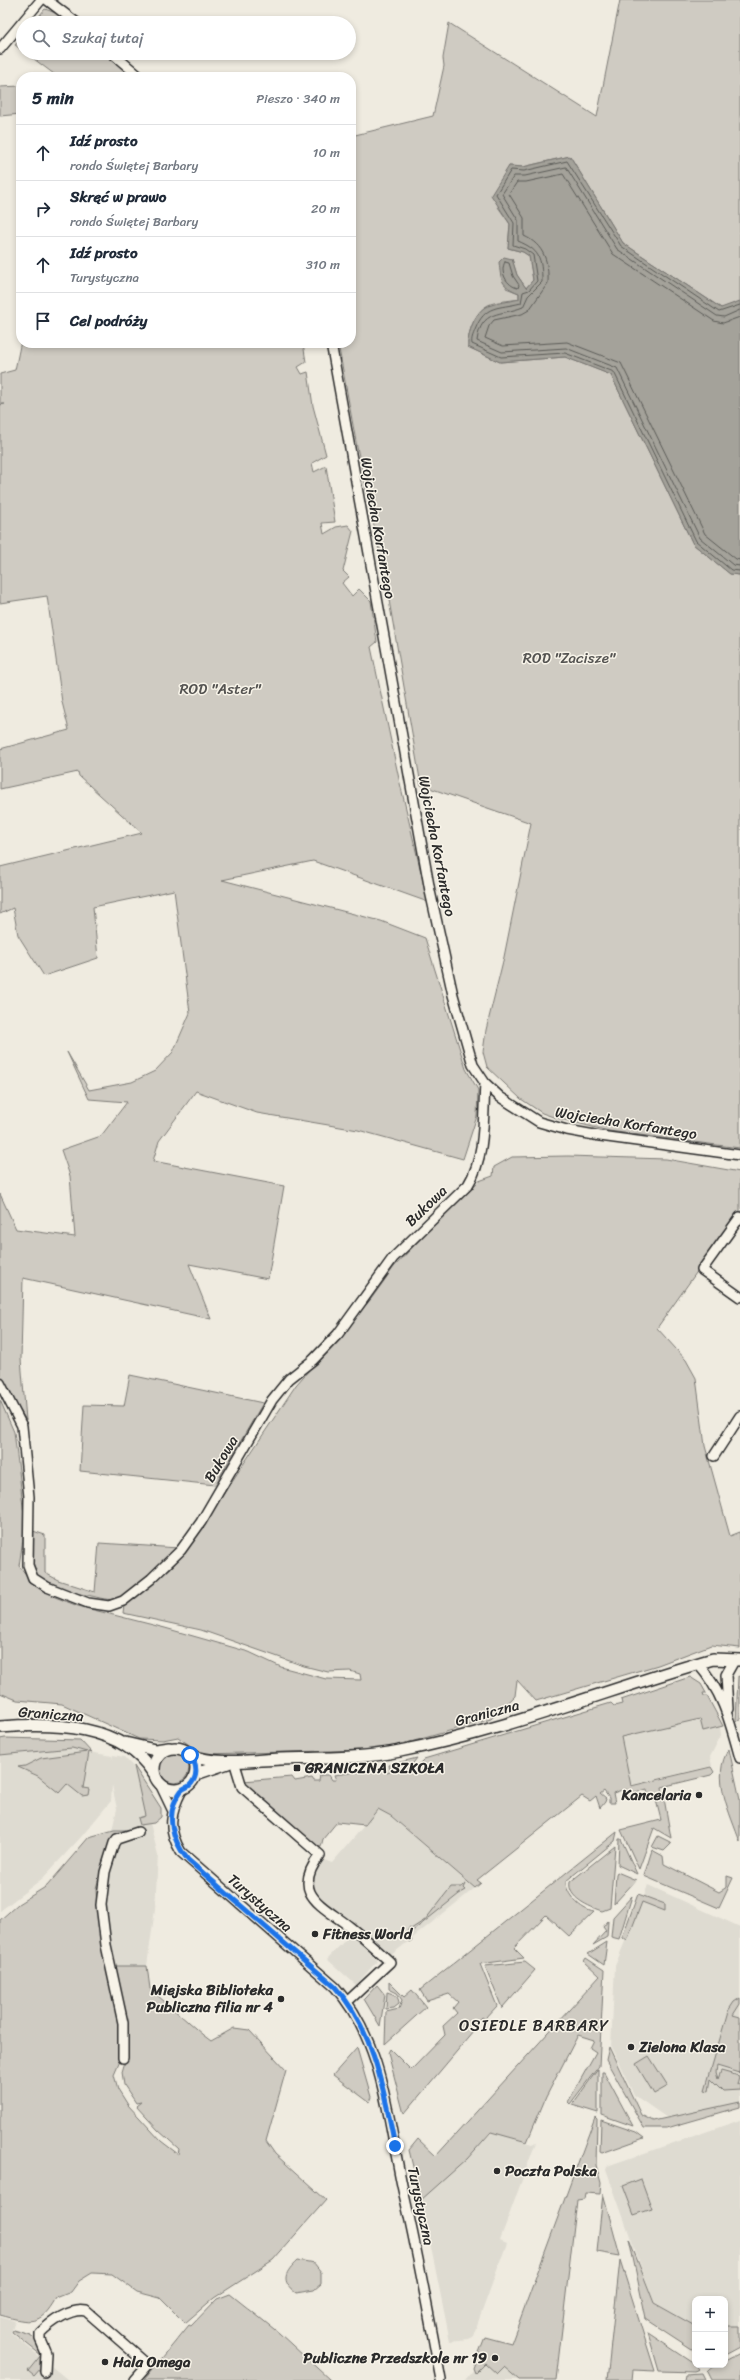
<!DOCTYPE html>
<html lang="pl">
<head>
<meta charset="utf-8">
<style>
  :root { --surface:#fff; --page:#f2f2f3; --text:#1f2937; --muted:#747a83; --line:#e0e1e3 }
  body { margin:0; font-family:Sriracha,sans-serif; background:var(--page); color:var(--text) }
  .controls { position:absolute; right:12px; bottom:12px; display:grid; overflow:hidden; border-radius:8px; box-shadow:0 2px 6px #0003 }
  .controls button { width:36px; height:36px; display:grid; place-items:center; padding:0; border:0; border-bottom:1px solid var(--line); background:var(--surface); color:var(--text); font:20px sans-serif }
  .stop { position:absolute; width:12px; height:12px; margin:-9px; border:3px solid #1a73e8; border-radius:50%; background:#fff }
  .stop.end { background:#1a73e8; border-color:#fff; box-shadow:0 1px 4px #0008 }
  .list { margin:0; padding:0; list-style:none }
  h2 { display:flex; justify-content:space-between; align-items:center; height:52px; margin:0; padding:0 16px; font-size:17px }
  h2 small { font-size:13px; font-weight:400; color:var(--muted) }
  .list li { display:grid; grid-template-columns:26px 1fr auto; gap:12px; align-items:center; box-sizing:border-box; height:56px; padding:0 16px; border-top:1px solid var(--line) }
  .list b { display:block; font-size:15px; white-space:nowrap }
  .list p { margin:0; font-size:13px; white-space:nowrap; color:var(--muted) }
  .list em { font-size:13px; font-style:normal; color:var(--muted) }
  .icon { flex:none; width:22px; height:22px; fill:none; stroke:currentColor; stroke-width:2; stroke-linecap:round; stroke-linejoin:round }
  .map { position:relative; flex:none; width:740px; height:2380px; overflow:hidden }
  .search { position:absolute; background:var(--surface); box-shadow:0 2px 6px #0003; left:16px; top:16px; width:340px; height:44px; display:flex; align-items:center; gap:10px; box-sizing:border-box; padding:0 14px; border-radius:22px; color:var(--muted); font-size:15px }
  .panel { position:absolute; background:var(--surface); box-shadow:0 2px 6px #0003; left:16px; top:72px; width:340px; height:276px; border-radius:16px }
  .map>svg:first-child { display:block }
  .built { fill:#dedbd1 }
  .green { fill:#cfcbc2; stroke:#7d7b76 }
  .water { fill:#a4a29a; stroke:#74726e }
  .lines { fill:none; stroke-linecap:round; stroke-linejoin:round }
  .shore { stroke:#5b5b57; stroke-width:1 }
  .minor-casing { stroke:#2b2b2b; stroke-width:12 }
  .tertiary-casing { stroke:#2b2b2b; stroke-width:14 }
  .minor { stroke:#f7f3e8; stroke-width:9 }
  .tertiary { stroke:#f7f3e8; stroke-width:11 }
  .route { stroke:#1a73e8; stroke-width:5 }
  .poi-dot { fill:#2b2b2b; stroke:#f7f3e8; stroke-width:1.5 }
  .labels { text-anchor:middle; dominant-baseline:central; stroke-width:3; stroke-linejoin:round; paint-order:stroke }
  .street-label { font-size:15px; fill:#2b2b2b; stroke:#f7f3e8 }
  .park-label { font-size:15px; fill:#545351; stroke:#f7f3e8 }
  .poi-label { font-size:15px; font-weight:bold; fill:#2b2b2b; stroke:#f7f3e8; text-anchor:start }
  .neighbourhood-label { font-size:16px; letter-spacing:1px; fill:#2b2b2b; stroke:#f7f3e8 }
</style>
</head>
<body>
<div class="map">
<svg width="740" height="2380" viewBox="0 0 740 2380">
  <rect width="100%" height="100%" fill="#efebe0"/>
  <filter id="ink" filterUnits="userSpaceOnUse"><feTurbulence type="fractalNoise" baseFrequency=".025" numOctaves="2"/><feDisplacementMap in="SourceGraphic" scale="8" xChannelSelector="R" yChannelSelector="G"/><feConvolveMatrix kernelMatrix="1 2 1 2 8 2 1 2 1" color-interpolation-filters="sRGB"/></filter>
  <g filter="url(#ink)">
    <path class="built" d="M700,1718L720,1726L721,1735L710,1757L712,1766L628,1786L618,1737Z
      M79,1747L89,1752L112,1756V1759L113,1755L124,1757L137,1771L158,1855L155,1909L147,1966L108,1967L99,1884L117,1809L112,1785L111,1801L81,1837L43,1878L0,1911V1755Z
      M380,1807L475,1888L390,1956L360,1927L329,1910L315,1896L309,1883L318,1862L324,1860L332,1863Z
      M648,1885L740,1927V2103L670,2120L634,2095L611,2047L615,1966Z
      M353,1932L377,1961L356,1985L327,1959Z
      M740,2120V2326H725V2299H695V2326L654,2303L606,2169L607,2166Z
      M493,2132L532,2144L536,2142L500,2240L507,2243L473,2336L469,2339L450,2341L421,2198Z
      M0,2317L15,2321L11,2333L68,2380H0Z
      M490,2350L551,2380H465Z"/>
    <path class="green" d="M620,0H740V306L721,308L623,243L570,156L523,167L509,166L498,207L510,224L508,248L523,252L529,256L533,280L526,288L517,275L512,259L506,288L519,293V299C510,301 492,301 485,307C474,315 467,334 468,347L500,362L565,357L611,375L693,544L730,574L740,575V1148L609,1131L556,1118L542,1113L521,1099L487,1067L483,1052L486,1030L504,957L531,823L421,785L385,577L357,447L338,343H351V136L433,116L444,66L443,58L449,23L597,117Z
      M45,9L61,15L70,23H33Z
      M23,35V51L15,45Z
      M26,53H105L132,77H58Z
      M21,86V114L0,116V87Z
      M21,341L303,343L306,362L298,367L302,374L308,372L313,406L326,455L312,463L314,472L326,466L335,522L322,523L324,534L336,527L348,525L353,531L343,571L349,577L342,583L352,596L359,589L371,601L377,642L371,647L399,779L428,902L313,861L222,880L381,921L425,938L466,1069L478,1090L477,1116L463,1159L358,1130L257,1113L196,1091L159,1141L153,1161L284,1186L268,1279L189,1264L211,1319L23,1278L21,1359L26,1420L0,1378V1194L16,1229L75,1237L70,1176L61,1150L101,1136L127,1102L89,1099L67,1052L89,1090L132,1082L155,1071L173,1052L190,1013L174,890L93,907L98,958L44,976L18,935L13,908L0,914V867L142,833L79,776L78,772L0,789V749L69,730L62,702L47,596L0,603V405L5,404H0V374L15,370Z
      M568,1156L666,1159L740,1172V1211L657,1328L686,1360L696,1378L705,1446L730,1536L740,1532V1648L711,1645L658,1665L536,1701L517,1680L515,1696L491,1719L400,1745L369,1750L202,1754L178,1737L163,1740L139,1739L62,1704L17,1700L0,1693V1400L14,1432L19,1471L25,1525L19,1566L29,1578L55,1597L78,1606L165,1628L249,1652L281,1667L326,1679L361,1680L360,1674L350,1671L328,1672L304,1666L201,1630L123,1613L124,1605L171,1568L183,1555L296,1385L371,1299L394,1267L442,1216L479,1181L493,1176L494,1167L512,1157Z
      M130,1375L263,1403L215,1485L80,1471L84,1405L124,1406Z
      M33,1531L45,1535V1573L58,1580L95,1592L99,1543L179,1548C165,1564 134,1593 114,1599C107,1601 94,1596 87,1595C68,1593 35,1586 31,1564C29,1554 32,1542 33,1531Z
      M738,1676L740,1677V1720L736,1721Z
      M690,1677L701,1684L706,1693H703L704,1696H707L723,1726L703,1731L700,1719L621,1737L631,1786L711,1767L714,1772L711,1775L662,1787L671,1838L654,1828L639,1869L621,1830L661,1820L656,1800L649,1801L647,1789L632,1793L625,1789L613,1793L615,1803H609V1798L604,1791L600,1794L606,1799L605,1802L600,1808L596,1796L590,1801L582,1796L477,1880L481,1883L475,1888L391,1816L378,1809L365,1825L337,1822L323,1839L321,1847L313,1846L248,1790L243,1781L292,1777L295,1781L312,1778L314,1781H319L320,1775H329L332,1780H336L334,1775L386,1768L387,1773L390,1772L389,1765L417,1758L410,1767L419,1764L424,1759L611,1703L614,1706L622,1704L621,1700Z
      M5,1738L80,1740L92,1753L89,1752L83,1788L89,1789L88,1795L82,1796L67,1784L59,1793L38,1776L18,1767L25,1766L41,1758L87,1752L72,1748L0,1755V1739Z
      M729,1749L740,1800V1842C731,1815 710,1776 729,1749Z
      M159 1768a15 15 0 1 1 30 0a15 15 0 1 1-30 0Z
      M134,1766L161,1808V1817L154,1823L140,1825L138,1818L145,1816Z
      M114,1830H129L107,1852L96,1888L97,1910L121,2026L120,2061L114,2075L118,2089L128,2105L161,2141L178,2154L179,2149L158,2130L136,2106L141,2102L136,2103L124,2085L122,2072L127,2055L128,2033L114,1966H147L150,1989L203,2035L211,2041L234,2028L249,2030L286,2070L266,2141L275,2154L326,2200L273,2260L214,2298L185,2323L160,2298L137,2292L112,2274L92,2273L79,2281L71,2292L56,2298C40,2327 30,2323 0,2315V1920L18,1904L47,1886L89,1837Z
      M617,1832L615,1841L566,1881C565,1894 581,1910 594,1912L569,1936L546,1915L514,1948L524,1958L480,1964L497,2006L485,2019L482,2017L471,2029L473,2032L404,2114L388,2053L390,2049L411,2070L445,2035L443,2026L457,2013L453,2008L458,2002L449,1994L427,2001L420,1990Z
      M658,1836L672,1843L664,1851L652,1847Z
      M619,1839H621L637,1874L618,1865Z
      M615,1846L610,1908L602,1911C590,1907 567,1898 570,1882Z
      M652,1850L663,1856L664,1864L719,1892L727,1887V1876L733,1878L719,1908L644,1876Z
      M617,1872L636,1880L614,1904L616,1874Z
      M466,1884L464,1888L466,1890L459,1894L409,1934L412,1940L409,1942L405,1937L409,1928L411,1929L425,1920L451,1887H461Z
      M638,1894L665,1904V1911L642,1902L627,1941L623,1938V1935Z
      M632,1896L619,1939L611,1937L613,1917Z
      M608,1921L607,1937L593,1945L606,1931L603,1927Z
      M607,1942L604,1965L588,1954Z
      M586,1958L604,1970L599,2066L570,2104L568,2102L596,2052L590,2048L594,2040L578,2035L546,2097L527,2142L491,2132L467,2159L421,2200L409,2150L418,2139L436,2156L600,1976L584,1961Z
      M525,1962L535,1970L502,2008L485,1966Z
      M389,1982L404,1997L412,1990L426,2007L385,2044L386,2012L399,2009L402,2000L397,1993L389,1989Z
      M377,1985L385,1995L380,2026L364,1999Z
      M387,1992C394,1994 399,1996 399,2004L394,2008L386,2009Z
      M740,1998V2004L733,2015L740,2017V2073L717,2066L716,2072L718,2079L721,2071L739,2076L737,2085L740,2083V2090L723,2091L711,2079L709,2091L705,2090L728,2011L734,2002Z
      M609,2047L641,2115L653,2121L740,2102V2107L667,2128H644L606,2060Z
      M357,2048L371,2097L369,2102L333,2075Z
      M649,2056L668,2086L654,2094L636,2064Z
      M598,2069V2113L572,2105Z
      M602,2072H604L633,2126L602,2115Z
      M595,2117L597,2119L596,2165L601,2183L600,2194L585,2193L584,2199L577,2200L556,2380H519L504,2367L497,2374L485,2363L475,2373L473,2368L485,2337L511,2344Z
      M601,2120L636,2132L644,2138L602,2153L600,2152Z
      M641,2179L652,2209L634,2215L623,2186Z
      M603,2193L620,2256L597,2252Z
      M629,2239L654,2303L695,2326V2351L646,2319Z
      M298,2260L314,2263L321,2272V2284L314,2290L296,2293C280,2281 285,2272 298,2260Z
      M620,2260L655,2371L633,2370L632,2380H607Z
      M230,2294L279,2333L330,2380H144L189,2325L191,2326L217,2299Z
      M725,2326H740V2347L725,2355Z
      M13,2330L30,2335L42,2343L41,2368L34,2376L28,2371L41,2355L12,2332Z
      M648,2333L695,2364L700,2370L695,2372L659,2371Z
      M740,2353V2380H711L707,2372C712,2366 717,2365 725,2365V2361Z
      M702,2374L705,2380H684L685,2375Z"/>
    <path class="water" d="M570,156L623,243L721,308L740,301V575L730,574L693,544L611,375L565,357L500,362L468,347C467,335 475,310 488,306C498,302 509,302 519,299V293C501,286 501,281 499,262L504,257L512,259L517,275L526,288L533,280L529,256L523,252L508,248L510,224L491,195L509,166L523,167Z"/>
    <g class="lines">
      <path class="shore" d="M505,262L509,263L513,276L519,285L518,288C507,286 499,272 505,262Z
        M740,305L719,312L621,246L567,161L524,171L511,170L496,194L514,223L513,245L525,249L533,255L537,281L529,290L523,292L521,303C498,309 485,304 475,330C473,335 471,339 472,344L501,357L565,353L614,372L696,541L731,570L740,571
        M740,310L724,317L717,316L617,249L566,167L525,176H514L502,194L518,220V241C539,250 542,257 542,282L528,296L523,307C501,316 481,309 477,341L502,352L566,348L617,368L700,538L733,565L740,566
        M740,317L723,323L714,321L613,254L563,174L526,182H517L509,194L524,218V236C544,245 549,262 548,283L529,310L522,314L494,320L489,326L485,338L503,346L567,342L621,363L705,534L736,559L740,560"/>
      <defs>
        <path id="minor" d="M47,0L77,23
          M0,49L41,0
          M112,53L140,77
          M331,343L430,891L453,995L473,1065L485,1083L500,1097L539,1122L567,1130L600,1136L740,1155
          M740,1217L702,1270L740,1297
          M0,1383L22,1426L29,1497L28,1565L33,1578L47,1587L88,1603L109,1606L123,1601L151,1579L181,1550L201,1522L272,1400L289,1379L313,1360L338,1334L393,1258L468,1185C486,1156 483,1116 485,1083
          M714,1456L740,1416
          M698,1664C723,1692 730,1722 740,1758
          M728,1709L726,1675L735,1659
          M234,1761L242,1787L320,1855C290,1894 322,1905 350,1927C364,1938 377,1950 390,1962L348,2001
          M161,1786L172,1809
          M182,1790C170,1813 167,1829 181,1852L335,1987C384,2042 388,2121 403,2190C418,2253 429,2317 441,2380
          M123,2058V2023L106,1945L101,1905L105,1872L114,1843L117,1839L138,1832
          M45,2372L46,2353L40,2339V2333C51,2322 70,2308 86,2311L148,2365L135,2380"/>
        <path id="tertiary" d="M0,1727C53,1723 122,1723 154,1774
          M125,1743L155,1750L169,1748
          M154 1769a21 21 0 1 1 42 0a21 21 0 1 1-42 0Z
          M190,1755C217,1766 252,1760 280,1759C320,1758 361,1759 400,1751C507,1730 609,1689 713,1659L740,1660
          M196,1774L228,1763"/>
      </defs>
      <use href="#minor" class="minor-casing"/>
      <use href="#tertiary" class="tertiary-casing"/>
      <use href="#minor" class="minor"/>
      <use href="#tertiary" class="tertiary"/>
    </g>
  </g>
  <g class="lines" filter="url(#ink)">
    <path class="route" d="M190,1755C197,1764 199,1777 189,1786C186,1788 183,1788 181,1791C164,1813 172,1840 188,1860L335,1987C374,2030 384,2091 395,2146"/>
  </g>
  <g class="poi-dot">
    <rect x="293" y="1764" width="8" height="8" rx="2"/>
    <circle cx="699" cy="1795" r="4"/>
    <circle cx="315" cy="1934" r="4"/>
    <circle cx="281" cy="1999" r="4"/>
    <circle cx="631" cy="2047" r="4"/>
    <circle cx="497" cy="2171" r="4"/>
    <circle cx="495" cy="2358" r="4"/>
    <circle cx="105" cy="2362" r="4"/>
  </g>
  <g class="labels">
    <g class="street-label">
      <text transform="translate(378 528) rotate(80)">Wojciecha Korfantego</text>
      <text transform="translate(437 846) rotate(79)">Wojciecha Korfantego</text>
      <text transform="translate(626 1123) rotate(9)">Wojciecha Korfantego</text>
      <text transform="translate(426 1206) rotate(-44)">Bukowa</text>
      <text transform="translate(221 1459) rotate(-59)">Bukowa</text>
      <text transform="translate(487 1713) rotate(-15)">Graniczna</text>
      <text transform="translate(51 1714) rotate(4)">Graniczna</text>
      <text transform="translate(260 1903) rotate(41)">Turystyczna</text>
      <text transform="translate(421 2206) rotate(78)">Turystyczna</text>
    </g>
    <g class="park-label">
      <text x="569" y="658">ROD "Zacisze"</text>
      <text x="220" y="689">ROD "Aster"</text>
    </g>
    <g class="poi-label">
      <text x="305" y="1768">GRANICZNA SZKOŁA</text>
      <text x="691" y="1795" text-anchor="end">Kancelaria</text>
      <text x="323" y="1934">Fitness World</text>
      <text x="273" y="1990" text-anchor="end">Miejska Biblioteka<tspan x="273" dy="17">Publiczna filia nr 4</tspan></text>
      <text x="639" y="2047">Zielona Klasa</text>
      <text x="505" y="2171">Poczta Polska</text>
      <text x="487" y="2358" text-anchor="end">Publiczne Przedszkole nr 19</text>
      <text x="113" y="2362">Hala Omega</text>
    </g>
    <g class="neighbourhood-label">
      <text x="534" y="2025">OSIEDLE BARBARY</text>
    </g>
  </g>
</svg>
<div class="controls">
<button>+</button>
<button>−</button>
</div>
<div class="stop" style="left:190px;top:1755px"></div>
<div class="stop end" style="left:395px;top:2146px"></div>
<div class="search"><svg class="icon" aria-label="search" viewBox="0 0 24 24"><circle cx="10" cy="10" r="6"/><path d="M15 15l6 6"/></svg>Szukaj tutaj</div>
<section class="panel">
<h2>5 min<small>Pieszo · 340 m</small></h2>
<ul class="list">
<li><svg class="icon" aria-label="ahead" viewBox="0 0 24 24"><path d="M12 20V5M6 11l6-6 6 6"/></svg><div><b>Idź prosto</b><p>rondo Świętej Barbary</p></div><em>10 m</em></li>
<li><svg class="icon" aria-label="right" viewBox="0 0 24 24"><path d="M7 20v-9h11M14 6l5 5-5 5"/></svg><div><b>Skręć w prawo</b><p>rondo Świętej Barbary</p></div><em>20 m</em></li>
<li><svg class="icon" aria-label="ahead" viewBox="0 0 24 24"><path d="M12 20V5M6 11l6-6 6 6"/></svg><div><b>Idź prosto</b><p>Turystyczna</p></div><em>310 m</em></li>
<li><svg class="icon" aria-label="arrive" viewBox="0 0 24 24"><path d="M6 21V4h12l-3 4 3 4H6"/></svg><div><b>Cel podróży</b></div></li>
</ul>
</section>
</div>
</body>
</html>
